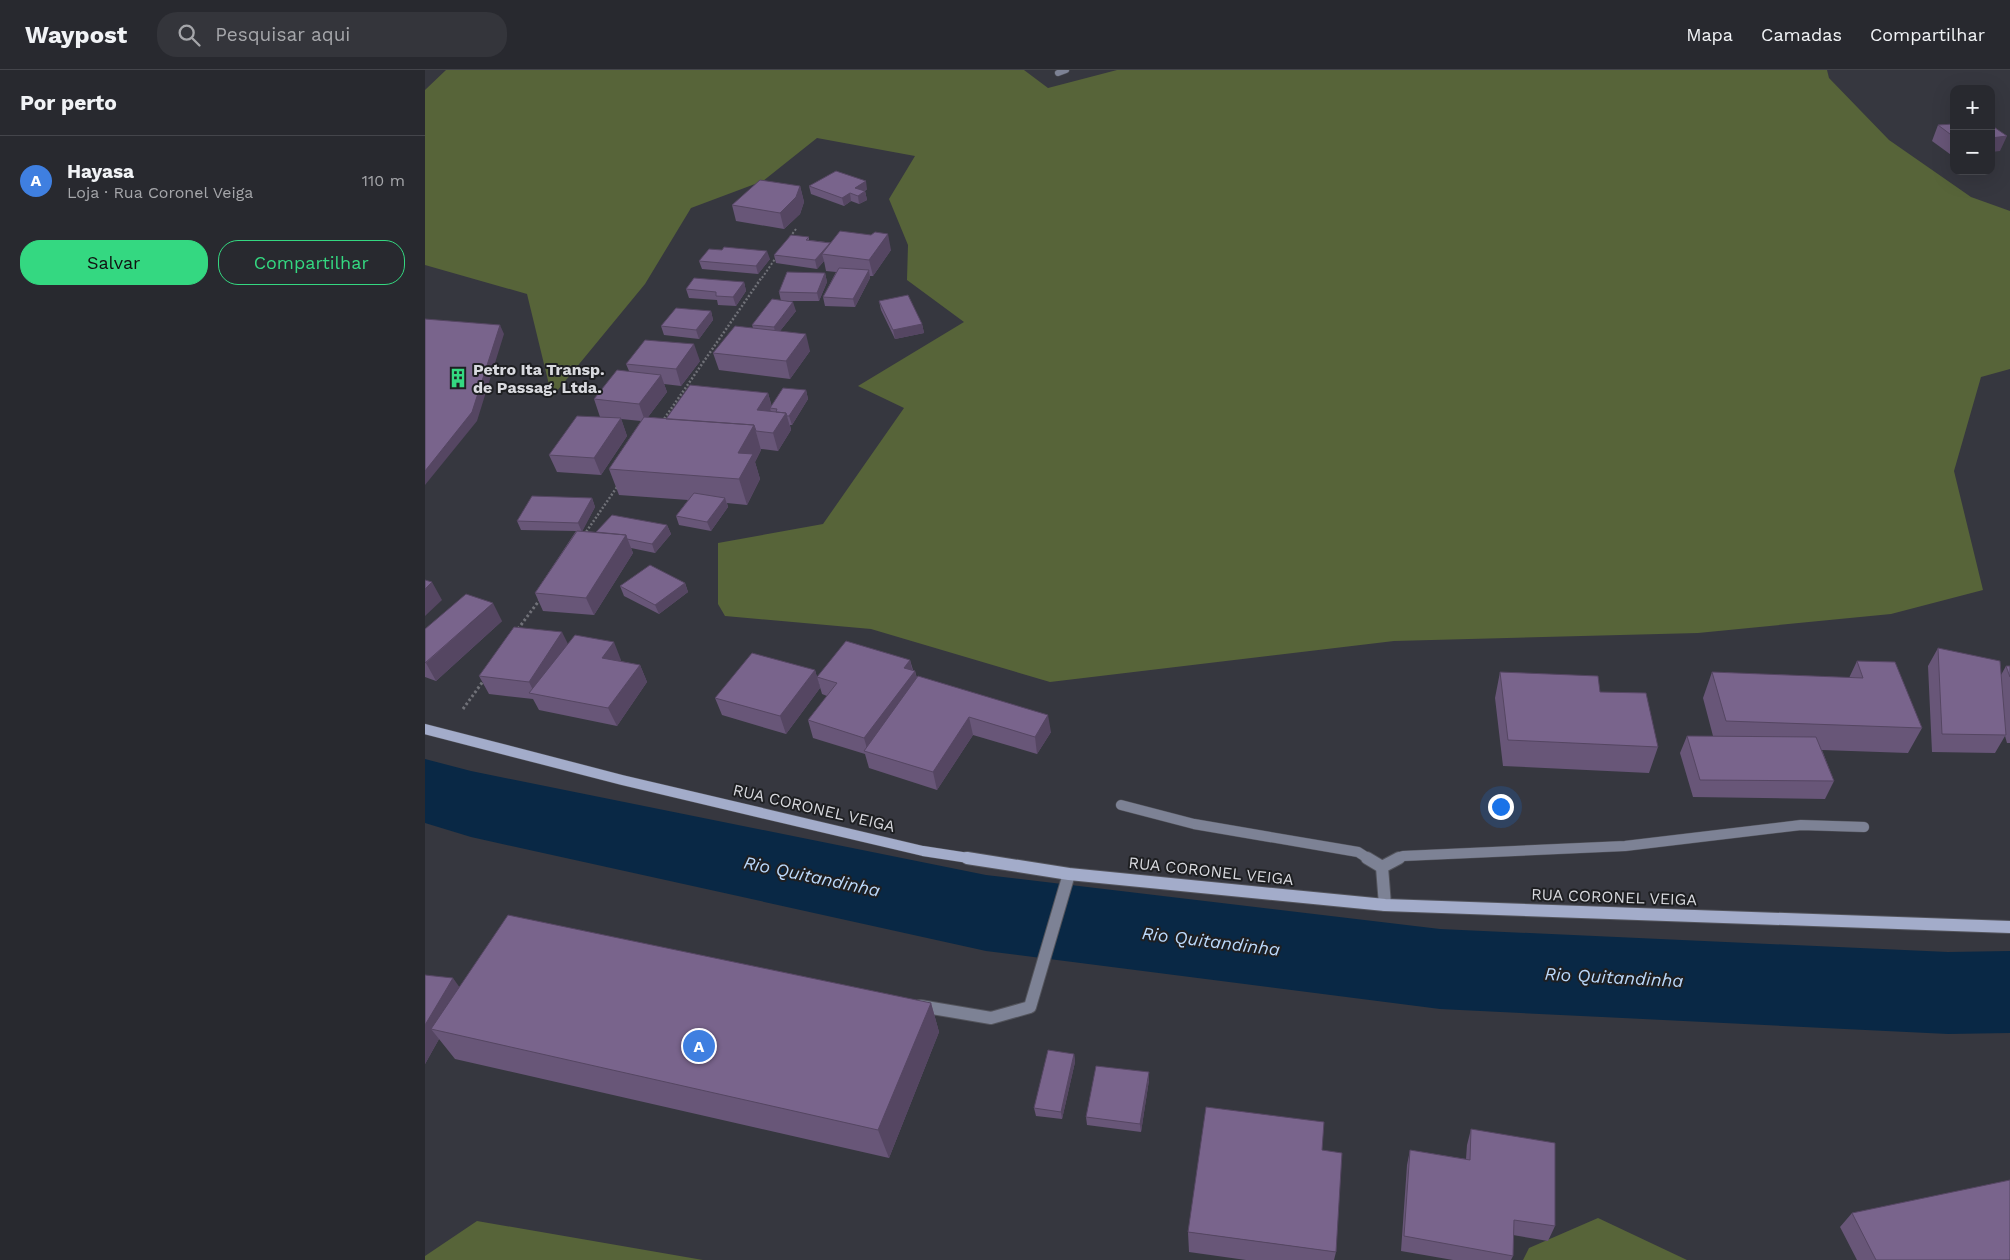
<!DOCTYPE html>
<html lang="pt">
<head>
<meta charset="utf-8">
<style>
  :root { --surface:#28292f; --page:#34353b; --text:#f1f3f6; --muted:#a5a6aa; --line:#44454b; --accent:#34d881 }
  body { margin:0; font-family:"Work Sans",sans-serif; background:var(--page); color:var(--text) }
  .controls { position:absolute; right:15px; top:15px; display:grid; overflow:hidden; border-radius:10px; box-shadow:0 5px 20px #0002 }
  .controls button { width:45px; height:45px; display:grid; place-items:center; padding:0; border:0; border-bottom:1px solid var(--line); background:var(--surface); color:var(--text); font:25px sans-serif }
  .you { position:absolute; left:1075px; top:736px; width:18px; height:18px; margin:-12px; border:4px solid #fff; border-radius:50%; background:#1a73e8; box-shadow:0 0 0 8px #1a73e833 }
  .badge { display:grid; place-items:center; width:32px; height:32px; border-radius:50%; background:var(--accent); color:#fff; font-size:16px; font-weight:700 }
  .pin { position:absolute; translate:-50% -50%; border:2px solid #fff; box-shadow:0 1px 5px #0006 }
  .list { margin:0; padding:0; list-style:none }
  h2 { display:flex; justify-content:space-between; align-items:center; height:65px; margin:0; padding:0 20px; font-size:21px }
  h2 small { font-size:16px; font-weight:400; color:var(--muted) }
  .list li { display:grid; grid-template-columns:32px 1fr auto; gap:15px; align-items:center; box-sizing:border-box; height:90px; padding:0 20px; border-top:1px solid var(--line) }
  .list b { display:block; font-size:19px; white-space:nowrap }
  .list p { margin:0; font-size:16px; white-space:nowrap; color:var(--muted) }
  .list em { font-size:16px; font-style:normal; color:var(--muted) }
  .actions { display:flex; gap:10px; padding:15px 20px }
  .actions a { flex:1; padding:11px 0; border:1px solid var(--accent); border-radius:20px; text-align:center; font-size:18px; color:var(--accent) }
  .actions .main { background:var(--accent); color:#111 }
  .icon { flex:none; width:28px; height:28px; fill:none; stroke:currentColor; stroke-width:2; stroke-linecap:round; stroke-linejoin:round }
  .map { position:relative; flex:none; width:1585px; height:1190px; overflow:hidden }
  header { display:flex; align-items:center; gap:30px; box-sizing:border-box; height:70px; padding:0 25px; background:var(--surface); border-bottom:1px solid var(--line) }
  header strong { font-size:24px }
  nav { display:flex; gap:28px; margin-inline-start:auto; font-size:18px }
  .search { width:350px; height:45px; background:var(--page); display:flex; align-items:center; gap:12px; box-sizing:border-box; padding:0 18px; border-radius:20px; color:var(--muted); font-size:19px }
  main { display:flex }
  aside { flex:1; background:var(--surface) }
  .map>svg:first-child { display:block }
  .forest { fill:#576439 }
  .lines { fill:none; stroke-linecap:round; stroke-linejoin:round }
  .river { fill:#092845; fill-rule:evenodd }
  .lane-far2-casing { stroke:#53545c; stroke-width:7 }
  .lane-far1-casing { stroke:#53545c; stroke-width:11 }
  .lane-casing { stroke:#53545c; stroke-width:14 }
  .secondary-far1-casing { stroke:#53545c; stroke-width:11 }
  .secondary-casing { stroke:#53545c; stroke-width:14 }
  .path-far2 { stroke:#707178; stroke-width:2; stroke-dasharray:2 2; stroke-linecap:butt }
  .path-far1 { stroke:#707178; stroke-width:2.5; stroke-dasharray:2 2; stroke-linecap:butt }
  .path { stroke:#707178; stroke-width:3; stroke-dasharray:2.5 2.5; stroke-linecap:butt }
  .lane-far2 { stroke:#7d8295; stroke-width:6 }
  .lane-far1 { stroke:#7d8295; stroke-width:10 }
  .lane { stroke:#7d8295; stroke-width:12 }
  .secondary-far1 { stroke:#a3acca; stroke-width:10 }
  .secondary { stroke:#a3acca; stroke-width:12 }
  .wall { fill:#685678 }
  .shaded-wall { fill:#554662 }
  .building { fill:#79648c; stroke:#554662 }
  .labels { text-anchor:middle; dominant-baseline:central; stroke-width:4; stroke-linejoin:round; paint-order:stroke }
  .poi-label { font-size:16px; font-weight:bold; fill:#d9dadf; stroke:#1e1f22; text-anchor:start }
  .street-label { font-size:16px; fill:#d9dadf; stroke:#1e1f22 }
  .water-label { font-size:18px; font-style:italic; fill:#bbd9fb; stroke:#1e1f22 }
</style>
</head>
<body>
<header>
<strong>Waypost</strong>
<div class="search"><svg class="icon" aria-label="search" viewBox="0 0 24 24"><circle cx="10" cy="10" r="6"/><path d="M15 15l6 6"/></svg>Pesquisar aqui</div>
<nav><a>Mapa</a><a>Camadas</a><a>Compartilhar</a></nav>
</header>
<main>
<aside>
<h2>Por perto<small></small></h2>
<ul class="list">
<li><span class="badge" style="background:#3f7fe0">A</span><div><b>Hayasa</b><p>Loja · Rua Coronel Veiga</p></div><em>110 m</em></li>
</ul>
<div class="actions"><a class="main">Salvar</a><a>Compartilhar</a></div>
</aside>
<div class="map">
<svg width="1585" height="1190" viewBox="0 0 1585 1190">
  <rect width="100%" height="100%" fill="#36373f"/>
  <path class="forest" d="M21,0H599L623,18L692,0H1402L1404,8L1464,70L1546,127L1585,141V299L1556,307L1529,401L1558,520L1466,544L1273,563L969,571L625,612L446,559L300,546L293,534V473L398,454L479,338L433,316L539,252L482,210L483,175L464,129L490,86L392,68L338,111L266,138L220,214L127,327L102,224L0,195V20Z
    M1173,1148L1262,1190H1098L1104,1178Z
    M52,1151L278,1190H0V1186Z"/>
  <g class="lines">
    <path class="river" d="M0,689L46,701L561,805L1015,859L1523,882L1585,881V963L1523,964L1015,939L561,881L46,767L0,753Z"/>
    <defs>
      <path id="lane-far2" d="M633,3L641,0"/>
      <path id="lane-far1" d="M696,735L769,754L933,782L944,789
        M972,789L978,786L1200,776L1376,755L1439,757"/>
      <path id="lane" d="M942,788L957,797
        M960,835L957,797L974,788
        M495,936L566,948L605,937L644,804"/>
      <path id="secondary-far1" d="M0,659L197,710L498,781L550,789"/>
      <path id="secondary" d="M542,788L644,804L960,835L1585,857"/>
    </defs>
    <use href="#lane-far2" class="lane-far2-casing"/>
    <use href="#lane-far1" class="lane-far1-casing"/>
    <use href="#lane" class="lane-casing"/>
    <use href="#secondary-far1" class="secondary-far1-casing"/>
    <use href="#secondary" class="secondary-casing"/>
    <path class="path-far2" d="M365,167L371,159
      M337,208L352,186"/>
    <path class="path-far1" d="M237,352L337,207
      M159,465L192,417"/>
    <path class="path" d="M93,559L116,528
      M38,639L59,610"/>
    <use href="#lane-far2" class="lane-far2"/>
    <use href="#lane-far1" class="lane-far1"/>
    <use href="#lane" class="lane"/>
    <use href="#secondary-far1" class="secondary-far1"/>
    <use href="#secondary" class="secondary"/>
  </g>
  <path class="wall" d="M1529,54V87L1507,71L1513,55Z
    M375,116L379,132L375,144L359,159L311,151L307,135Z
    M384,116L442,119L440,121L442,130L434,134L426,131L419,136L386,124Z
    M384,167V170L466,180L448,206H445V208L430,237L400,236L398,227L411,202L401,201L399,191L392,199L351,193L349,185Z
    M345,189L333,204L277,199L274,191Z
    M400,203L402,212L394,231H357L371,241L355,261L385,281L365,309L294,300L288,283L328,258L327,255L356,231L354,222Z
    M319,212L321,221L311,236L293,235L292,230L264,228L261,219Z
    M454,231L497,254L499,263L470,269L456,240Z
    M286,241L288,250L274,269L239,265L236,256Z
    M275,291L256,316L239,314L242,322L223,347L241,349L343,323L347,337L381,320L383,329L367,355H365L366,360L353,381L336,379V380L330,392L335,409L322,435L302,433L303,437L286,461L254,455L251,446L263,430L194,425L184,399L216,351L196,349L202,366L176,405L132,402L124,385L187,348L175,347L169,329L204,301L201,294Z
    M167,428L170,437L157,461L171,462L242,455L246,464L230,483L206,478L208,483L169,545L118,541L110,523L151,461L96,460L92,451Z
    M260,513L263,522L234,544L199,526L195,516Z
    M77,551L11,611L0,607V559Z
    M143,574L196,590L195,591L215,595L222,612L192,656L114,640L108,629L64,624L54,606Z
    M1513,578L1576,605L1581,596H1585V673H1582L1580,666L1570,683L1507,682L1503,596Z
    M485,590L488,600L490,601L492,608L626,662L612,684L548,665L512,720L444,698L440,684L388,668L383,650L402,626L397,624L392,607Z
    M1432,591L1497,658L1483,683L1397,680L1409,711L1400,729L1268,727L1255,683L1262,666H1288L1278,628L1287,602L1424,608Z
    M390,600L395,618L361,664L297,645L290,628Z
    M1075,602L1233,677L1224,703L1078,696L1070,628Z
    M0,905L34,917L506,933L514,962L464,1088L30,989L14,969L0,994Z
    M649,984L650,992L637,1049L611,1046L609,1038Z
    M724,1010L716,1062L662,1055L661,1047Z
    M1046,1059L1130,1156L1123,1171L1088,1165V1186L1086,1190H1028L976,1181L982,1095L985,1080L1041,1089L1042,1075Z
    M1427,1143L1585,1190H1432L1415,1157Z
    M763,1162L911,1182L909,1190H821L764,1182Z"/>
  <path class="shaded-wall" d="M1582,66L1575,81L1566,82V68Z
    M441,111L442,119L431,126L430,118Z
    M375,116L379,132L375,144L359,159L355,143Z
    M440,121L442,130L434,134L433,126Z
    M425,123L426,131L419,136L417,128Z
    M463,164L466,180L448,206L444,190Z
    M405,173L407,181L397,184L399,191L392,199L390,190Z
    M342,181L345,189L333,204L331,196Z
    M444,200L445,208L430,237L428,229Z
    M400,203L402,212L394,231L392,223Z
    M319,212L321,221L311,236L308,227Z
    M368,232L371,241L351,266L349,257Z
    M286,241L288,250L274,269L271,260Z
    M497,254L499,263L470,269L468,260Z
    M75,255L79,264L52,351L0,415V401Z
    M381,264L385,281L365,309L361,291Z
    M269,274L275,291L256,316L251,299Z
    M236,305L242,322L220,351L214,334Z
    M381,320L383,329L367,355L364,346Z
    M343,323L347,338H345L346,342L332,340Z
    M361,343L366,360L353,381L348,363Z
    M196,348L202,366L176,405L169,388Z
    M329,355L336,380L330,392L335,409L322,435L314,409L313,383Z
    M167,428L170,437L157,462L153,453Z
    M300,428L303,437L286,461L282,452Z
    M242,455L246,464L230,483L227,474Z
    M201,465L208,483L169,545L161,528Z
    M7,512L17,530L0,546V519Z
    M260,513L263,522L234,544L230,535Z
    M68,533L77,551L11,611L1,593Z
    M137,562L146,580L110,624L104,612Z
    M189,572L196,590L185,605L177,588Z
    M485,590L488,603L490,601L494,619L443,682L439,668L479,598Z
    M215,595L222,612L192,656L183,638Z
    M390,600L395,618L361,664L355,646Z
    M623,645L626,662L612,684L610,667Z
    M544,647L548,665L512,720L508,702Z
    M28,908L40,925L6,959L14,969L0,994V955Z
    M506,933L514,962L464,1088L453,1060Z
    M649,984L650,992L637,1049L636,1042Z
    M724,1002V1010L716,1062L715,1054Z"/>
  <path class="building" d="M1529,54V67L1513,55Z
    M1566,55L1582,66L1566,68Z
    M411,101L441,111L430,118L440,121L433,126L425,123L417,128L384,116Z
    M335,110L375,116L371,127L355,143L307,135Z
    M415,161L446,165L450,162L463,164L444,190L397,184Z
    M366,165L384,167L381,170L405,173L390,190L349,185Z
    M299,177L342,181L331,196L274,191L284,179L297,180Z
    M414,198L444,200L428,229L398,227Z
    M362,202L400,203L392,223L354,222Z
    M269,208L319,212L308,227L291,226V222L261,219Z
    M483,225L497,254L468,260L454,231Z
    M347,229L368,232L349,257L327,255Z
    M251,238L286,241L271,260L236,256Z
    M0,249L75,255L47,342L0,401Z
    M310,256L381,264L361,291L288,283Z
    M220,270L269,274L251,299L201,294Z
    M192,300L236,305L214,334L169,329Z
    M265,315L343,323L332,340L361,343L348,363L331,361L329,355L241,349Z
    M358,318L381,320L364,346H362L361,343L351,342L352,339L345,338Z
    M152,346L196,348L169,388L124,385Z
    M219,347L329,355L313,383L328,384L314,409L184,399Z
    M269,423L300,428L282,452L251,446Z
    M107,426L167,428L153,453L92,451Z
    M187,445L242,455L227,474L202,469L201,465L171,462Z
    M152,461L201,465L161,528L110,523Z
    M225,495L260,513L230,535L195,516Z
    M0,510L7,512L0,519Z
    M41,524L68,533L0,593V559Z
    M89,557L137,562L104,612L54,606Z
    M150,565L189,572L177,588L215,595L183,638L104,623Z
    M421,571L485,590L479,598L490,601L439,668L383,650L412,613L392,607Z
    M1513,578L1575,591L1581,665L1517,664Z
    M327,583L390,600L355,646L290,628Z
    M1432,591L1470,592L1497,658L1301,651L1287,602L1438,608Z
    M1581,596H1585V607Z
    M1075,602L1173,606L1175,622L1221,623L1233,677L1083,670Z
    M493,606L623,645L610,667L544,647L508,702L439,681Z
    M1262,666L1391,667L1409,711L1275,710Z
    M83,845L506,933L453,1060L6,959Z
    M0,905L28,908L0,955Z
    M623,980L649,984L636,1042L609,1038Z
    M671,996L724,1002L715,1054L661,1047Z
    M781,1037L899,1052L897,1080L917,1083L911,1182L763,1162Z
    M1046,1059L1130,1073V1156L1089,1150L1088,1186L979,1166L985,1080L1045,1090Z
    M1585,1110V1190H1451L1427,1143Z"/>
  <defs>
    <symbol id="building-bare" viewBox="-9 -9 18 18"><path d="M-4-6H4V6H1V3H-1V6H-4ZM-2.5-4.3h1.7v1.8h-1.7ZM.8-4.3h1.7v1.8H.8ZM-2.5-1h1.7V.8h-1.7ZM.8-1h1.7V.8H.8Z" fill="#34d881" stroke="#1e1f22" stroke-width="2.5" paint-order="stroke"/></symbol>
  </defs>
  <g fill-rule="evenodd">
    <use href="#building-bare" x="19" y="294" width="28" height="28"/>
  </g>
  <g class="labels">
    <g class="poi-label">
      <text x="48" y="299">Petro Ita Transp.<tspan x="48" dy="18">de Passag. Ltda.</tspan></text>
    </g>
    <g class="street-label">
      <text transform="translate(389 738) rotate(13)">RUA CORONEL VEIGA</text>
      <text transform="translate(786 801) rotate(6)">RUA CORONEL VEIGA</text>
      <text transform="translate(1189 827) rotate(2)">RUA CORONEL VEIGA</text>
    </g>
    <g class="water-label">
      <text transform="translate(387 806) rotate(12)">Rio Quitandinha</text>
      <text transform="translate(786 871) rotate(7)">Rio Quitandinha</text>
      <text transform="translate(1189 907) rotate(3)">Rio Quitandinha</text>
    </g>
  </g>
</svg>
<div class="controls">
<button>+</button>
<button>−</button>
</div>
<div class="you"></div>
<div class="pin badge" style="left:274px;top:976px;background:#3f7fe0">A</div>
</div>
</main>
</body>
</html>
